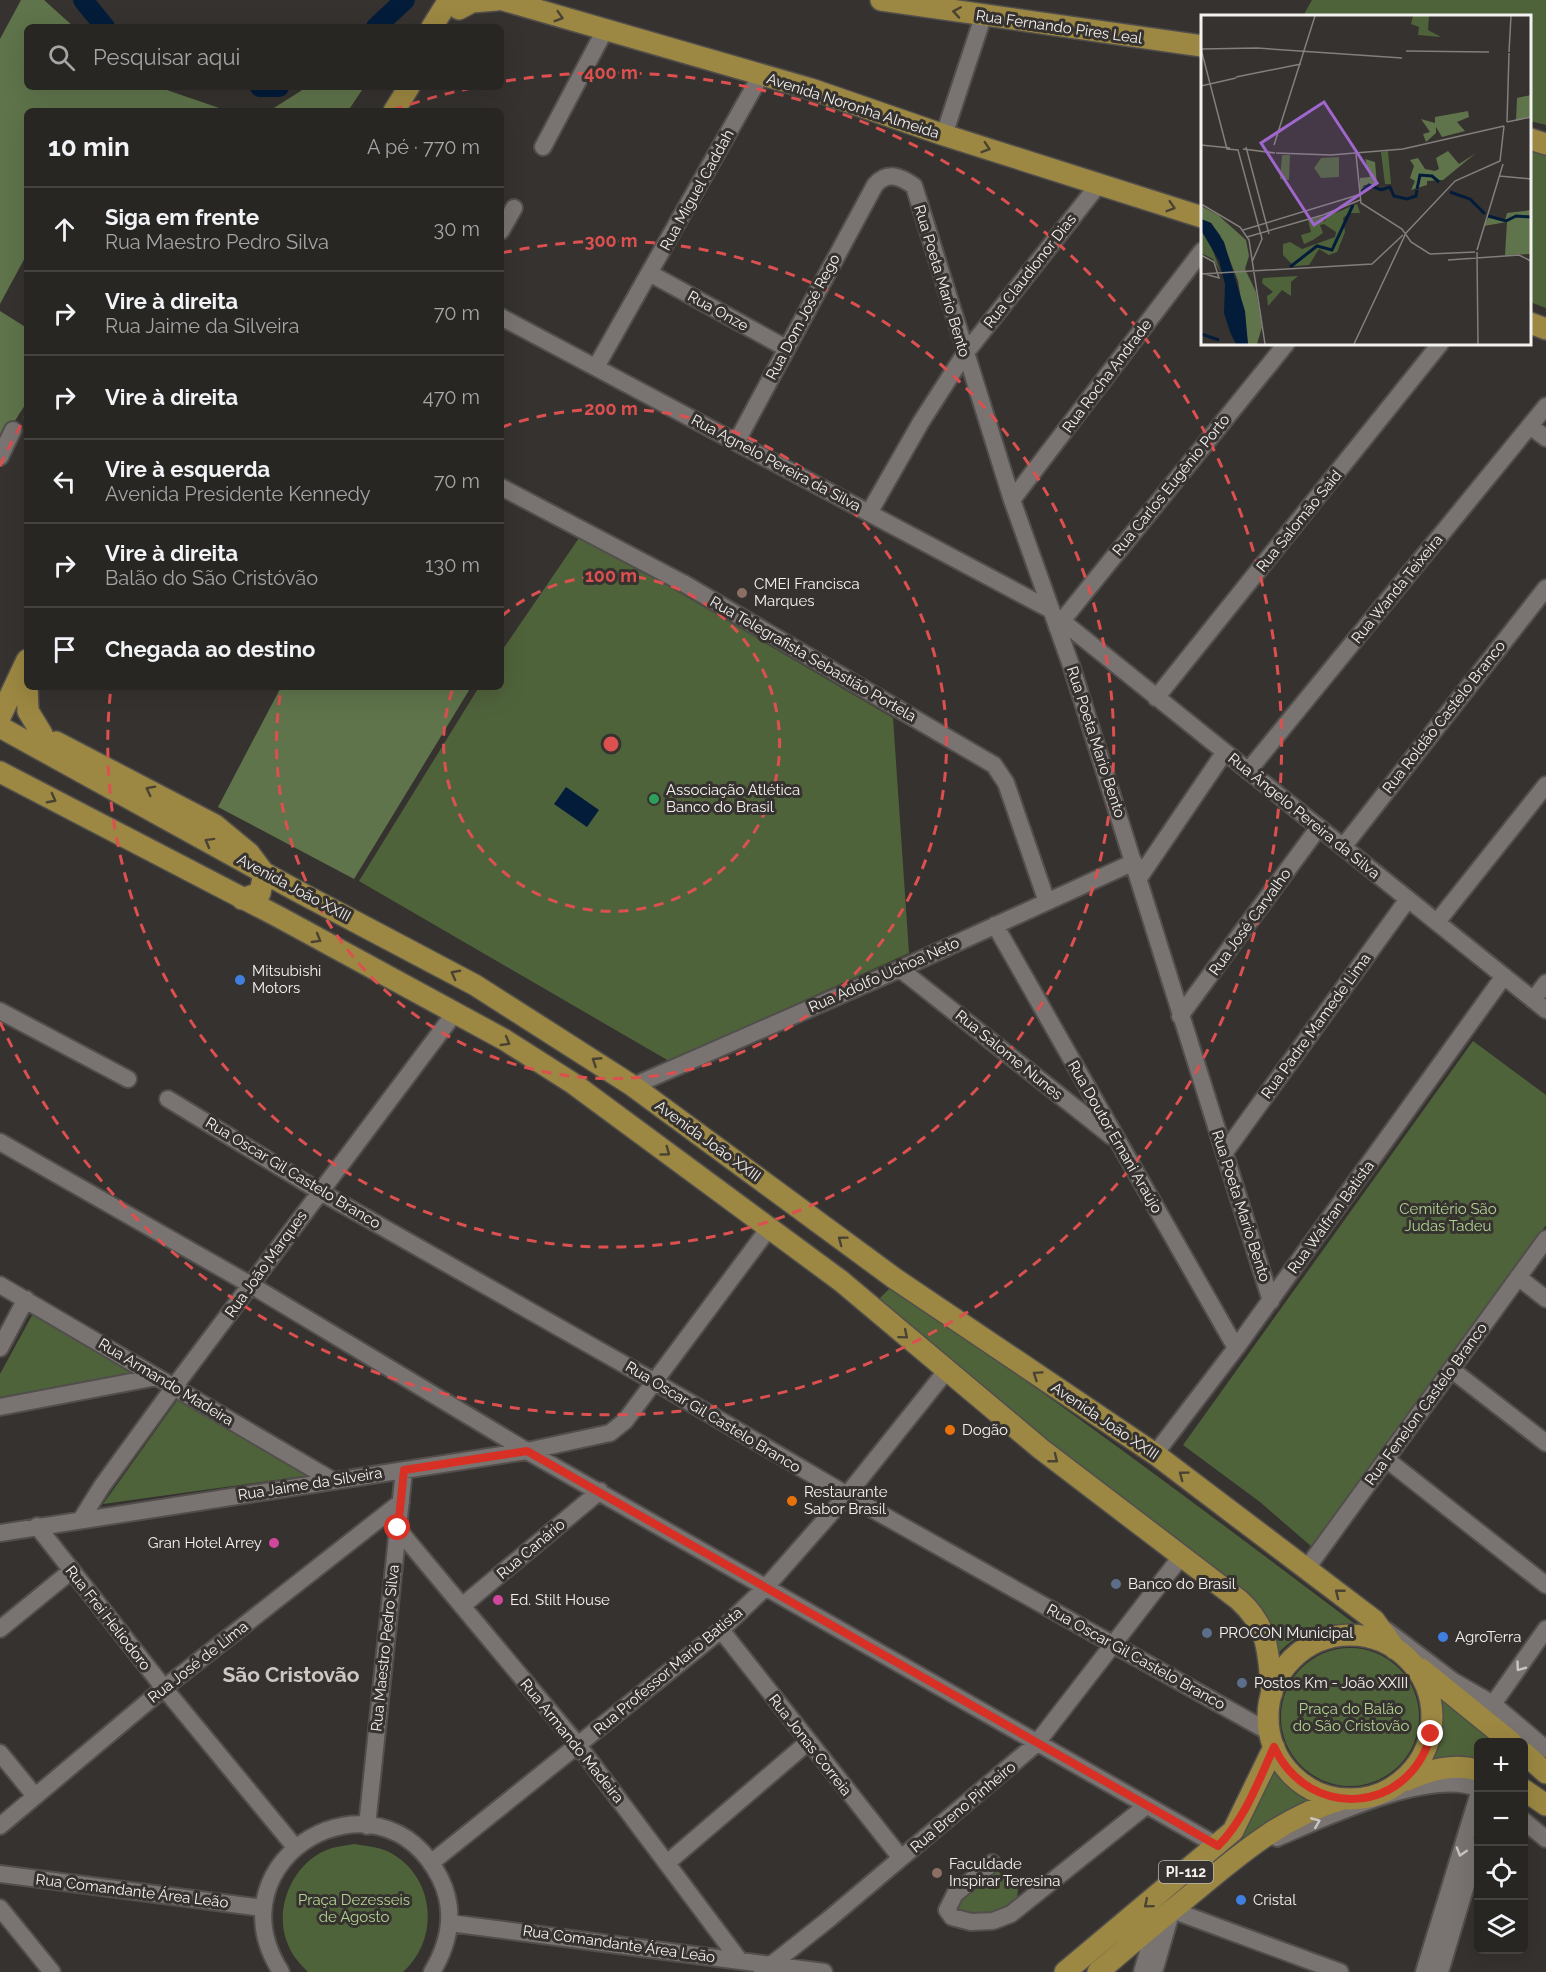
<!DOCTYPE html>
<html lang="pt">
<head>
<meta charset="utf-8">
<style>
  :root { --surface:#282623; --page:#302e2b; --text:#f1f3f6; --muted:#a5a5a6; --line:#444341 }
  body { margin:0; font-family:Raleway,sans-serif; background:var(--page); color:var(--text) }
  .controls { position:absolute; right:18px; bottom:18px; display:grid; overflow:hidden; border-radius:9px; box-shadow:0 6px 24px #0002 }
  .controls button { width:54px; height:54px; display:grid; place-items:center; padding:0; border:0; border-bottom:2px solid var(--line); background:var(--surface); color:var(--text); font:30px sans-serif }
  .stop { position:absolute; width:18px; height:18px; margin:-14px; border:4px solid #d93025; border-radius:50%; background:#fff }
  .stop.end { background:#d93025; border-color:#fff; box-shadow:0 2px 6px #0008 }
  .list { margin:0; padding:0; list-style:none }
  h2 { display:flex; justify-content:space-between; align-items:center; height:78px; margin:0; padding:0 24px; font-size:26px }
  h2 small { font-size:20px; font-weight:400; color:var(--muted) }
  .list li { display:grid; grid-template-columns:39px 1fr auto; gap:18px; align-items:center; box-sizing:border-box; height:84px; padding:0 24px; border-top:2px solid var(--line) }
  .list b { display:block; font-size:22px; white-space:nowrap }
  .list p { margin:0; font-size:20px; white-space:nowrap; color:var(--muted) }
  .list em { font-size:20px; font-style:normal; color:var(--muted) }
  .icon { flex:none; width:33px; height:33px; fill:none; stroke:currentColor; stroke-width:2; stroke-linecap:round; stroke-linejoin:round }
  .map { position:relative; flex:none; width:1546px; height:1972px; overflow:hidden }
  .search { position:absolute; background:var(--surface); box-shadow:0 6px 24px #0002; left:24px; top:24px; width:480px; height:66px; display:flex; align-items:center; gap:15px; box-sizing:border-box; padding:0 21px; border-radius:9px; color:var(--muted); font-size:22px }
  .panel { position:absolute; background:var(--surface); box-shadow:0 6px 24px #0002; left:24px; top:108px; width:480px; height:582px; border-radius:9px }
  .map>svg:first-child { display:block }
  .green { fill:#4f633b }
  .forest { fill:#5f744b }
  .water { fill:#031c3a }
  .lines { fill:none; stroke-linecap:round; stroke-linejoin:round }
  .river { stroke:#031c3a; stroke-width:20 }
  .minor-casing { stroke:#514e4c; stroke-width:20 }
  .major-casing { stroke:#514e4c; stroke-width:24 }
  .minor { stroke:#797471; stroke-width:16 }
  .major { stroke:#9c8842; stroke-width:21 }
  .oneway { stroke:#4a4333 }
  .oneway2 { stroke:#c9c6c4 }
  .route { stroke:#d93025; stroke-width:8 }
  .ring { fill:none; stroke:#dc5050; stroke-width:3; stroke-dasharray:10 8 }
  .education-dot { fill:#8d6e63; stroke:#36322f; stroke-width:2 }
  .leisure-dot { fill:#2e9e5b; stroke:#36322f; stroke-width:2 }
  .shop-dot { fill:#3f7fe0; stroke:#36322f; stroke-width:2 }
  .food-dot { fill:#e8710a; stroke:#36322f; stroke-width:2 }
  .hotel-dot { fill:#d1479c; stroke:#36322f; stroke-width:2 }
  .service-dot { fill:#5c6f8a; stroke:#36322f; stroke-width:2 }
  .labels { text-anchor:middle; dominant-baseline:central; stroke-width:6; stroke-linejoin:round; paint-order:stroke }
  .shield { fill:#36322f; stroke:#bbb8b6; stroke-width:1.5 }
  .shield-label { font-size:14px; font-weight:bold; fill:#f4f2f0 }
  .street-label { font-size:15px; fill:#f4f2f0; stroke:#36322f }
  .poi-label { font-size:15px; fill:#f4f2f0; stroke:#36322f; text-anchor:start }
  .park-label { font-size:15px; fill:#b1d391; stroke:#36322f }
  .district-label { font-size:21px; font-weight:bold; fill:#cdc8c4; stroke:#36322f }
  .inset-river { fill:none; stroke:#031c3a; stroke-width:3 }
  .inset-road { fill:none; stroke:#827f7c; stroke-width:1.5 }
  .view { fill:#9f67ce; fill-opacity:0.15; stroke:#9f67ce; stroke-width:3 }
  .inset-edge { fill:none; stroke:#f4f2f0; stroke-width:3 }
  .centre { fill:#dc5050; stroke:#36322f; stroke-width:3 }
  .ring-label { font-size:18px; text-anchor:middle; font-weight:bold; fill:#dc5050; stroke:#36322f; stroke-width:6; stroke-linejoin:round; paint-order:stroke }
</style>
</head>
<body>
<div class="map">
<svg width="1546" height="1972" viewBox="0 0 1546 1972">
  <rect width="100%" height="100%" fill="#36322f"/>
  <path class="green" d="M1312,0H1546V125L1530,121V16H1303Z
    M1530,148L1546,152V308L1530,302Z
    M581,535L893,718L909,953L669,1061L359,881L479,687H501V652Z
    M1473,1041L1546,1095V1225L1312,1547L1260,1502L1183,1445Z
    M891,1287C1051,1395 1201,1508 1355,1624C1318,1625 1304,1628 1277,1654L1274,1632L1263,1613L1066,1455L890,1310L879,1299Z
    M35,1310L143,1371L0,1397V1374Z
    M181,1395L311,1475L103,1504Z
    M1281 1717a69 69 0 1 1 138 0a69 69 0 1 1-138 0Z
    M1439,1689L1504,1742H1478V1763H1428C1444,1735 1446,1720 1439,1689Z
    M1274,1765L1290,1782L1316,1799L1260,1832L1241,1838Z
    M355,1844C365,1846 378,1847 387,1851C435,1874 441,1938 403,1972H308C299,1963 291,1954 287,1942C273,1906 295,1859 332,1848C340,1846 348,1845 355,1844Z
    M997,1871L1014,1882L1018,1888L1017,1901L991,1919L957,1913C960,1891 977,1879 997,1871Z"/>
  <path class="forest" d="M21,0H44L74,27H27V87H158L228,111H27V254L0,304V39Z
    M307,87H364L348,111H269Z
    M0,311L27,328V402L0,444Z
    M281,687H471L354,879L218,807Z"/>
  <path class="water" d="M566,787L599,810L587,827L554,804Z"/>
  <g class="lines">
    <path class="river" d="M83,0L105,27
      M376,27L405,0
      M260,87H279"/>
    <defs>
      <path id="minor" d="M944,135L983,17
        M543,147L605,30
        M501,231L514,208
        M651,274L786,348
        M501,317L1051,610
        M596,367L761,75
        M1530,426L1546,438
        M737,441L875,185C887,171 900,176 914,186L1012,500L1072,668L1271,1301
        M0,457L13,430
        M501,487L683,583L994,765L1006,783L1047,902
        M1012,500L1202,251
        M869,513L921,422L964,355L1099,184
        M1062,621L1546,1010
        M1057,627L1286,344
        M1156,698L1440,344
        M1248,771L1546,406
        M1343,847L1546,588
        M1139,878L1224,753
        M1437,922L1546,785
        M995,925L1236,1348
        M900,969L1111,1136
        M1533,1000L1546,983
        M0,1011L128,1079
        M1180,1016L1319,827
        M633,1086L900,969L1134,862
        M168,1099L319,1191L655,1382L847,1495L1262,1728
        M0,1142L251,1285L527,1451L1218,1846
        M1225,1152L1408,899
        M1518,1277L1546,1299
        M0,1285L332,1480
        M0,1348L26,1299
        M1452,1370L1546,1443
        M0,1407L157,1377
        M1155,1454L1236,1348L1504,976
        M1386,1459L1546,1585
        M82,1518L102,1486L174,1387L454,1014
        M37,1526L164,1688L295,1847
        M397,1528L578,1745L740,1961
        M0,1533L527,1451L610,1433L625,1421L769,1228
        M1307,1568L1546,1239
        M462,1606L600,1491
        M0,1629L71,1571
        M721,1630L901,1858
        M1386,1630L1453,1681L1493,1704L1546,1749
        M1493,1704L1546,1629
        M0,1753L35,1796
        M1524,1821L1546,1839
        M0,1826L164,1688L401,1502
        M367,1826L404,1470
        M1277,1838C1321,1819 1433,1767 1478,1789
        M432,1862L721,1630L766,1587L847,1495L947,1370
        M667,1863L807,1743
        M992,1863L955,1894L947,1910L952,1917L971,1922L993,1921L1011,1914L1146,1806
        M0,1874L263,1908
        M0,1908L52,1972
        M450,1923L824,1972
        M281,1972C208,1857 380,1760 440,1878C456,1910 450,1942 432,1972
        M762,1972L829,1919L1036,1744L1180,1558
        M1142,1972L1157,1922
        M1154,1972L1172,1910L1340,1972
        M1424,1972L1478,1796
        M1440,1972L1478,1845"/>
      <path id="major" d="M503,0L811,89L944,135L1202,217
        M881,0L1202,46
        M459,9L472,2L497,0
        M432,27L449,0
        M394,111L409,87
        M1530,139L1546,144
        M1530,323L1546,329
        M27,685L28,711L42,734
        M0,717L27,660
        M0,727L299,892L475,985L633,1086L894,1278L1155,1454L1374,1620L1395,1649
        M56,742L215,825L249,853L264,873L260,893L242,899
        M0,772L279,917L505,1040L574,1084L841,1281L1041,1449L1239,1600C1270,1628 1268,1654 1272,1693
        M1268 1717a82 82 0 1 1 164 0a82 82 0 1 1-164 0Z
        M1421,1669L1511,1742
        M1524,1753L1546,1773
        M1407,1780C1430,1770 1453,1763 1478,1770
        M1524,1790L1546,1805
        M1065,1972L1233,1831L1274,1747
        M1098,1972C1123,1951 1147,1930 1172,1910C1227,1866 1274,1819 1343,1799"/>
    </defs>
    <use href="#minor" class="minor-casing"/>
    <use href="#major" class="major-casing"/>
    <use href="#minor" class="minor"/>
    <use href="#major" class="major"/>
  </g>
  <defs><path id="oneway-chevron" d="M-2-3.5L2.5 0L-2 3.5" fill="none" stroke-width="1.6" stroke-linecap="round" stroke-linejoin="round" transform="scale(1.5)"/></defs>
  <g class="oneway">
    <use href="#oneway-chevron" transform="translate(957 12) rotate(-171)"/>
    <use href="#oneway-chevron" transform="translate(559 17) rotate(17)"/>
    <use href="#oneway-chevron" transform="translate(986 148) rotate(18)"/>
    <use href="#oneway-chevron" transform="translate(1171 207) rotate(17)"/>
    <use href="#oneway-chevron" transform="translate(150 790) rotate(-153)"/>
    <use href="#oneway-chevron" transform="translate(52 799) rotate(28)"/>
    <use href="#oneway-chevron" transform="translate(209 842) rotate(-151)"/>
    <use href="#oneway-chevron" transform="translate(317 939) rotate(30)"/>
    <use href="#oneway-chevron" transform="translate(455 974) rotate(-152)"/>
    <use href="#oneway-chevron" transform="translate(506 1042) rotate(30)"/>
    <use href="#oneway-chevron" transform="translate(596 1061) rotate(-147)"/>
    <use href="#oneway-chevron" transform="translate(666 1152) rotate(36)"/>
    <use href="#oneway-chevron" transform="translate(842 1240) rotate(-143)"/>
    <use href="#oneway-chevron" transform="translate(904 1335) rotate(40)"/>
    <use href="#oneway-chevron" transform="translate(1037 1375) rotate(-146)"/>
    <use href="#oneway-chevron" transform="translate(1054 1459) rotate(38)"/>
    <use href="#oneway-chevron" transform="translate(1183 1475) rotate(-143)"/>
    <use href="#oneway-chevron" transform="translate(1339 1593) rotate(-142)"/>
    <use href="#oneway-chevron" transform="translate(1148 1904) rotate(140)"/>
  </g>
  <g class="oneway2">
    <use href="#oneway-chevron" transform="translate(1520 1667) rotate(126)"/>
    <use href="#oneway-chevron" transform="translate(1316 1822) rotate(-22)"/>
    <use href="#oneway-chevron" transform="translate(1461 1852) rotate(107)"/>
  </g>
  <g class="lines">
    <path class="route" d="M398,1528L404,1470L527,1451L1218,1846C1245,1819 1258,1782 1274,1747C1309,1822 1410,1814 1431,1734"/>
  </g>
  <g class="ring">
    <path d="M502 616A168 168 0 1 1 453 688"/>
    <path d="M502 427A335 335 0 1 1 281 689"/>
    <path d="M502 253A503 503 0 1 1 111 687"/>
    <path d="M0 466A671 671 0 0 1 27 414M393 110A671 671 0 0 1 471 88M506 81A671 671 0 1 1 0 1022"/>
  </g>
  <g class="education-dot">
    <circle cx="742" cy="593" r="6"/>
    <circle cx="937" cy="1873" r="6"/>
  </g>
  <circle class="leisure-dot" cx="654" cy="799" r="6"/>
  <g class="shop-dot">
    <circle cx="240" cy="980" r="6"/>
    <circle cx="1443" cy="1637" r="6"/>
    <circle cx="1241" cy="1900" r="6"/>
  </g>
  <g class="food-dot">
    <circle cx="950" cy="1430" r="6"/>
    <circle cx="792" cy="1501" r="6"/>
  </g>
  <g class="hotel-dot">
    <circle cx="274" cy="1543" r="6"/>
    <circle cx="498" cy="1600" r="6"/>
  </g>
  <g class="service-dot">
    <circle cx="1116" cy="1584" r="6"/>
    <circle cx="1207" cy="1633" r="6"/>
    <circle cx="1242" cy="1683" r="6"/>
  </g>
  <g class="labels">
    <rect class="shield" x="1159" y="1861" width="54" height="22" rx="4.5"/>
    <g class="shield-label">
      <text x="1186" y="1872">PI-112</text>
    </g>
    <g class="street-label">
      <text transform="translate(1059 27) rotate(8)">Rua Fernando Pires Leal</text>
      <text transform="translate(853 106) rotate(18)">Avenida Noronha Almeida</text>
      <text transform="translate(697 190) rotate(-61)">Rua Miguel Caddah</text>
      <text transform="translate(1030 271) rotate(-52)">Rua Claudionor Dias</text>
      <text transform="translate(942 281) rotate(73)">Rua Poeta Mario Bento</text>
      <text transform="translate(718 311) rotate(29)">Rua Onze</text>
      <text transform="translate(803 317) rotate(-62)">Rua Dom José Rego</text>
      <text transform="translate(1107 376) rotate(-53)">Rua Rocha Andrade</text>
      <text transform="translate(776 463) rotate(28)">Rua Agnelo Pereira da Silva</text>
      <text transform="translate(1171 485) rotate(-51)">Rua Carlos Eugênio Porto</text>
      <text transform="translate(1299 521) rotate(-51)">Rua Salomão Said</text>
      <text transform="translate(1397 589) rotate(-51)">Rua Wanda Teixeira</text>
      <text transform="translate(813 659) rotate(30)">Rua Telegrafista Sebastião Portela</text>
      <text transform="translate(1444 717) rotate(-52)">Rua Roldão Castelo Branco</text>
      <text transform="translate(1096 742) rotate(72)">Rua Poeta Mario Bento</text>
      <text transform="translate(1304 816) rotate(39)">Rua Ângelo Pereira da Silva</text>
      <text transform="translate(294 888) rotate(28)">Avenida João XXIII</text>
      <text transform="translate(1250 922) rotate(-54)">Rua José Carvalho</text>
      <text transform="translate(884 975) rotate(-24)">Rua Adolfo Uchoa Neto</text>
      <text transform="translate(1316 1026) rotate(-54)">Rua Padre Mamede Lima</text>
      <text transform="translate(1009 1055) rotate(39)">Rua Salome Nunes</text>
      <text transform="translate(1115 1137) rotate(60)">Rua Doutor Ernani Araújo</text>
      <text transform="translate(708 1141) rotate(36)">Avenida João XXIII</text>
      <text transform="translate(293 1173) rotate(31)">Rua Oscar Gil Castelo Branco</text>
      <text transform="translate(1241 1206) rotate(72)">Rua Poeta Mario Bento</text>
      <text transform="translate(1331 1217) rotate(-54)">Rua Walfran Batista</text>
      <text transform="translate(266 1264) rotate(-54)">Rua João Marques</text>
      <text transform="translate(166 1382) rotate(31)">Rua Armando Madeira</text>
      <text transform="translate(1426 1404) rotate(-54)">Rua Fenelon Castelo Branco</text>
      <text transform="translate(713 1417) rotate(31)">Rua Oscar Gil Castelo Branco</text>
      <text transform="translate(1105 1421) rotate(34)">Avenida João XXIII</text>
      <text transform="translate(310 1484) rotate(-9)">Rua Jaime da Silveira</text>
      <text transform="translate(531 1549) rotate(-40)">Rua Canário</text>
      <text transform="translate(108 1618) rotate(52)">Rua Frei Heliodoro</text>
      <text transform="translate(385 1648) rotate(-84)">Rua Maestro Pedro Silva</text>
      <text transform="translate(1136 1657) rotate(29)">Rua Oscar Gil Castelo Branco</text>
      <text transform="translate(198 1662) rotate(-38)">Rua José de Lima</text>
      <text transform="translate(668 1671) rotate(-40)">Rua Professor Mario Batista</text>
      <text transform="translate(572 1741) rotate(51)">Rua Armando Madeira</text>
      <text transform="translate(810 1745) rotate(52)">Rua Jonas Correia</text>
      <text transform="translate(963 1807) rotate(-40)">Rua Breno Pinheiro</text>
      <text transform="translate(132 1891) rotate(7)">Rua Comandante Área Leão</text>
      <text transform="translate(619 1944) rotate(8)">Rua Comandante Área Leão</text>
    </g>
    <g class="poi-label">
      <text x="754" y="584">CMEI Francisca<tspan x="754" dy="17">Marques</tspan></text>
      <text x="666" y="790">Associação Atlética<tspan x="666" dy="17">Banco do Brasil</tspan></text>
      <text x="252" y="971">Mitsubishi<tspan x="252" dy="17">Motors</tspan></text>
      <text x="962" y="1430">Dogão</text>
      <text x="804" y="1492">Restaurante<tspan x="804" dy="17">Sabor Brasil</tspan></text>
      <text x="262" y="1543" text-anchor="end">Gran Hotel Arrey</text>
      <text x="1128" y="1584">Banco do Brasil</text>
      <text x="510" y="1600">Ed. Stilt House</text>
      <text x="1219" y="1633">PROCON Municipal</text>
      <text x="1455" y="1637">AgroTerra</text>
      <text x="1254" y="1683">Postos Km - João XXIII</text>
      <text x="949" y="1864">Faculdade<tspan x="949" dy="17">Inspirar Teresina</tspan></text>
      <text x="1253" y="1900">Cristal</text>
    </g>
    <g class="park-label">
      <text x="1448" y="1209">Cemitério São<tspan x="1448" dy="17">Judas Tadeu</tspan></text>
      <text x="1351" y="1709">Praça do Balão<tspan x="1351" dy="17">do São Cristovão</tspan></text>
      <text x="354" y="1900">Praça Dezesseis<tspan x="354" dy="17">de Agosto</tspan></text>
    </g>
    <g class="district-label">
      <text x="291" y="1674">São Cristovão</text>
    </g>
  </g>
  <g transform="translate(1201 15)">
    <rect width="330" height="330" fill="#36322f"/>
    <path d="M212,1H228L227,15L240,22L217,20L218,12L210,9ZM187,136L190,169H184L180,137ZM81,140H89L88,165L79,164ZM138,142V162L120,163L113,153L120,143ZM156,189L159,198H148L142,203L144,217L136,237L128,240L118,234L108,250L93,251L82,240V229L89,227L101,234L134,222L135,217L123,209L119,210L122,218L112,225L103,229L100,220L110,217L107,205L122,201L123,207L127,201ZM0,215L8,225L20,258L12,244L0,238ZM97,261L90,267V281L81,275L67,291L66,281L72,277L61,268L62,263Z" fill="#4f633b"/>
    <path d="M330,80V102L315,106L316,83ZM267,96L268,102L256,107L264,116L241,122L235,112V118L225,127L222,119L229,117L220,104L234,108V102ZM247,136L258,149L275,138L242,165L226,166V170L210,175L214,166L209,163L213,151L209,145L217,143L224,154L234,156L238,154L235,143ZM164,144L174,147L176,170H163L159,178V163L169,162ZM0,191L17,200L45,225L48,241L44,254L55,277L61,312L56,329H47L37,266L19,220L10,208L0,204ZM330,195V239L304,240L306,207L283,211L288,201L304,205L306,198Z" fill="#5f744b"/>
    <path d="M0,204L10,208L23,227L44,296L47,329H35L29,317L23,298L24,269L18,246L0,215Z" fill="#031c3a"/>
    <path class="inset-river" d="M216,174L219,160L231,161L238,167M160,177L168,170L180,175L189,172L193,181L206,184L215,181L216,175M249,177L269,184L284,199M287,201L305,206L315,201L330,202M89,252L116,231L131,235L152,190M0,319L18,325"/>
    <path class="inset-road" d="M0,34L26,134L37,135L61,224L51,247M0,34L56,33L201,43M205,36L288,37M308,37L310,1M35,62L100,49M0,71L35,63M306,107L308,38M306,107L330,102M0,130L29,133M73,130L114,1M45,132L68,219M42,134L74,138M75,138L130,140L202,134L303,111M155,139L160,188L201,214L210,227L229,239L274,237M298,161L330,164M0,189L39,212L48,225L64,329M42,215L157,180M46,222L122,200L159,185M276,235L302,149M276,237L277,329M0,240L13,247L18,263L4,259M247,245L318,240L330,246M0,259L171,249L202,220M153,329L205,218L254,166L299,146L303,111"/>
    <path class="view" d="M123,87L176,168L113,210L60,128Z"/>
    <rect width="330" height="330" class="inset-edge"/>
  </g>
  <circle cx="611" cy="744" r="9" class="centre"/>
  <g class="ring-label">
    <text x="611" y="79">400 m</text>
    <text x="611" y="247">300 m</text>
    <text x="611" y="415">200 m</text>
    <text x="611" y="582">100 m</text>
  </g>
</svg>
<div class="controls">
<button>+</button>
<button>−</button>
<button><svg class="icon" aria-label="locate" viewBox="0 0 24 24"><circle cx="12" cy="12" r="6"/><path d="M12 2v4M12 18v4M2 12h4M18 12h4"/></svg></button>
<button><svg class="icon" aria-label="layers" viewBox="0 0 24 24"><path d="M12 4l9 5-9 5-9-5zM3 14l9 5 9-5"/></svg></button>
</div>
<div class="stop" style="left:398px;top:1528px"></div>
<div class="stop end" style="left:1431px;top:1734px"></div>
<div class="search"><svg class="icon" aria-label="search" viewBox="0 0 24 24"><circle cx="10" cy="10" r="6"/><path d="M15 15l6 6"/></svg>Pesquisar aqui</div>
<section class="panel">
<h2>10 min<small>A pé · 770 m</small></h2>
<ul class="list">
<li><svg class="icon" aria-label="ahead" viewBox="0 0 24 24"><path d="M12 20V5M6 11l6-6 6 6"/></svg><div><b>Siga em frente</b><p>Rua Maestro Pedro Silva</p></div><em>30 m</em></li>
<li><svg class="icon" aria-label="right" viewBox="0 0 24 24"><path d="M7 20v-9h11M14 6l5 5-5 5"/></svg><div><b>Vire à direita</b><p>Rua Jaime da Silveira</p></div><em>70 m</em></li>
<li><svg class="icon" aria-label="right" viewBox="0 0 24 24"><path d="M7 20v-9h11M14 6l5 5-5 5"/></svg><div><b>Vire à direita</b></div><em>470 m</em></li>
<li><svg class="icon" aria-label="left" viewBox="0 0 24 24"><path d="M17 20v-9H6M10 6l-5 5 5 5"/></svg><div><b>Vire à esquerda</b><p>Avenida Presidente Kennedy</p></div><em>70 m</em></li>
<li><svg class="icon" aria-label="right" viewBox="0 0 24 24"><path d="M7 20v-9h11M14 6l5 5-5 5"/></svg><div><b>Vire à direita</b><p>Balão do São Cristóvão</p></div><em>130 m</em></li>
<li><svg class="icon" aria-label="arrive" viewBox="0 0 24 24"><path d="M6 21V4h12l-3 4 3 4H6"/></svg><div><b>Chegada ao destino</b></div></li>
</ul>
</section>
</div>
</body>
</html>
